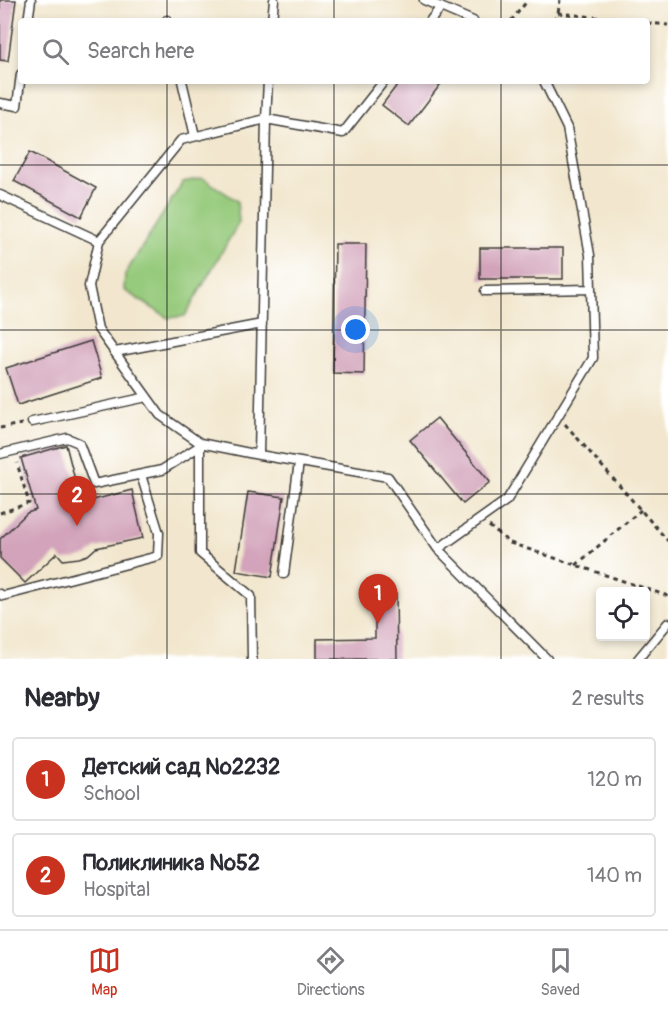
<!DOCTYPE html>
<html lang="en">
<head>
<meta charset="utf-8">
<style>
  :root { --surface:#fff; --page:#f2f2f3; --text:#2b2b33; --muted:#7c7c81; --line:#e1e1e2; --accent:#c8321e }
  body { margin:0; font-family:Pangolin,sans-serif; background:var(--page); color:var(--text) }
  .controls { position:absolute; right:18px; bottom:18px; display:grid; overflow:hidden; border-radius:6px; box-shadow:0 3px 9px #0003 }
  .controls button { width:54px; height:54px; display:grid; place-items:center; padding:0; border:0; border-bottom:2px solid var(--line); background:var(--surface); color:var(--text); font:30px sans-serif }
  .you { position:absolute; left:356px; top:330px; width:21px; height:21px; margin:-15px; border:4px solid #fff; border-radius:50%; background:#1a73e8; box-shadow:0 0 0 9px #1a73e833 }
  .badge { display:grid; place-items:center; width:39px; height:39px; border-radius:50%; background:var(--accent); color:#fff; font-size:20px; font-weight:700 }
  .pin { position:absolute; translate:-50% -50px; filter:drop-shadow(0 2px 3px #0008) }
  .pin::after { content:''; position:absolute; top:32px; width:21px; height:18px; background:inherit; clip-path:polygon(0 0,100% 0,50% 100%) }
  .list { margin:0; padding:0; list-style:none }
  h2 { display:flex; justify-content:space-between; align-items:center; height:78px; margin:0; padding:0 24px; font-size:26px }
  h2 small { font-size:20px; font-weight:400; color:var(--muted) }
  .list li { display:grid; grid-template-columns:39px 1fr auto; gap:18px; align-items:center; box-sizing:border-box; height:84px; margin:0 12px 12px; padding:0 12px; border:2px solid var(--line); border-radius:6px }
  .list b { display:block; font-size:22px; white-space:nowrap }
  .list p { margin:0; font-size:20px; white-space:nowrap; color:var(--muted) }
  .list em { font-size:20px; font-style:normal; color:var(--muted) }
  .icon { flex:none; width:33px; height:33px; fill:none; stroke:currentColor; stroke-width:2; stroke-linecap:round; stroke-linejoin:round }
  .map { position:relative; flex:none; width:668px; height:659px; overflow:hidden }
  .search { position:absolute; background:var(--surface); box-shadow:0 3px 9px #0003; left:18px; right:18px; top:18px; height:66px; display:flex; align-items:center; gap:15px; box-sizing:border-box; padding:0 21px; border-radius:6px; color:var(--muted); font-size:22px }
  .sheet { height:270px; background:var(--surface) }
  nav { display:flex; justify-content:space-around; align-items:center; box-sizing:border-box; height:84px; border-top:2px solid var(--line); background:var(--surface); font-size:16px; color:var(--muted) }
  nav a { display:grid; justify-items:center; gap:3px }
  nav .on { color:var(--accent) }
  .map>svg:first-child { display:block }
  .green { fill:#96ca7b; stroke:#59734c; stroke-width:1.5 }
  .building { fill:#d2a3ba }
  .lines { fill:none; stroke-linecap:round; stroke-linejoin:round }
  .lane-casing { stroke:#3c3a37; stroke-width:11 }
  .path { stroke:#3c3a37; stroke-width:3; stroke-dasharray:4.5 4.5; stroke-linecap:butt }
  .lane { stroke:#fff; stroke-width:8 }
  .grid { fill:none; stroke:#1c1c1c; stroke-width:1.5; stroke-opacity:0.55 }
</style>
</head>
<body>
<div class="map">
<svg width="668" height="659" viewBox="0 0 668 659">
  <rect width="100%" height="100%" fill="#fff"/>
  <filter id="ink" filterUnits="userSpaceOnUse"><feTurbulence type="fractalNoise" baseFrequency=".0167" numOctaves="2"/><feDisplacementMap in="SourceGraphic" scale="12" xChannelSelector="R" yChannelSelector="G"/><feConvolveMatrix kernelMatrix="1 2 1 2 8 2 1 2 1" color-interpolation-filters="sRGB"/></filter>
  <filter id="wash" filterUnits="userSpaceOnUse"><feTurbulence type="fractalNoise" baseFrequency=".008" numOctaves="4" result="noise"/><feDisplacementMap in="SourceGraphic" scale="24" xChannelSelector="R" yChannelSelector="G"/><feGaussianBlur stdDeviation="1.35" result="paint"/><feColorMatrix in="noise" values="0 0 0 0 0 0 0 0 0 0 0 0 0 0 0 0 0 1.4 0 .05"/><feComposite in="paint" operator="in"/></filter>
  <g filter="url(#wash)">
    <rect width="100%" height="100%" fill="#f2e7ce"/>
    <path class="green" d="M203,178L237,201L239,222L185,316L168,318L124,290L125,274L183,182Z"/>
    <g id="blocks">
      <path class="building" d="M0,0H16L8,61L0,60Z
        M400,81H443L409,126L382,105Z
        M30,152L96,188L81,217L14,181Z
        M335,244H366L364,374L333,373Z
        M480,248H563V279H480Z
        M91,341L102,378L18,405L6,368Z
        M437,418L490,482L463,504L410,440Z
        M66,445L81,503L132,490L143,538L96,548L88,555L79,558L63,560L57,553L25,583L0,558V539L27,513L36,510L21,458Z
        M248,492L284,497L272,577L236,571Z
        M396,594L397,659H317V639L375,638V609H370V595Z"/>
    </g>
  </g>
  <g filter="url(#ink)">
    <use href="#blocks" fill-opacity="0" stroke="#3c3a37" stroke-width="1.5"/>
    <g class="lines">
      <defs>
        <path id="lane" d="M424,0L473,21
          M167,20V21
          M28,21L31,0
          M272,21L274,0
          M430,21L441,7
          M182,81L195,136
          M0,103L17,106L21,74
          M0,195L99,241
          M485,291L591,289
          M115,352L262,324
          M32,422L147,397
          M200,443L160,415L98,329L89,286L99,241L181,140L266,119L343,133L384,81
          M0,454L67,438L79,443L94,484L162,470L200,446
          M259,455L388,477L438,549L507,500L593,358L590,255L567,128L544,81
          M438,549L547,659
          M284,574L299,462
          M0,594L3,596L158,556L159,533L141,475
          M252,659L251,596L200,553V443L259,455L266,119L268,81
          M638,659L668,623"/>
      </defs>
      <use href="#lane" class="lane-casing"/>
      <path class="path" d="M558,13L631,21
        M511,21L528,0
        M555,21L558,13L560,0
        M647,23L668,25
        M565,424L668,541
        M0,428L22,424
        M0,513L29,503L17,463
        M489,526L510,543L668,596
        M576,565L641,510"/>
      <use href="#lane" class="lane"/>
    </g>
  </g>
  <path class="grid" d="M167,0V21M334,0V21M501,0V21M167,81V659M334,81V659M501,81V659M0,165H668M0,330H668M0,494H668"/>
</svg>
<div class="controls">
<button><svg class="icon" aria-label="locate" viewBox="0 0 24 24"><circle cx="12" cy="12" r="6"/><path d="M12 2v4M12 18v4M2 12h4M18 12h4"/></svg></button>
</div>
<div class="you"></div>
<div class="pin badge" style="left:378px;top:624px">1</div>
<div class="pin badge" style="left:77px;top:526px">2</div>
<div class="search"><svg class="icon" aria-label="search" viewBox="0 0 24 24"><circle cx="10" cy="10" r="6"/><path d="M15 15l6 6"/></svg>Search here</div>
</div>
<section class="sheet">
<h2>Nearby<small>2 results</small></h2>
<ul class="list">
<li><span class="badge">1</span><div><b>Детский сад №2232</b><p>School</p></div><em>120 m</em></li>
<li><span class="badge">2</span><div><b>Поликлиника №52</b><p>Hospital</p></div><em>140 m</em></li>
</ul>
</section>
<nav>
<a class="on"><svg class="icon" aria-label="map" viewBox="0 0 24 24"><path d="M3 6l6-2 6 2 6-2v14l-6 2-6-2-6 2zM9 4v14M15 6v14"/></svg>Map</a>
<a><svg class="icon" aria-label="directions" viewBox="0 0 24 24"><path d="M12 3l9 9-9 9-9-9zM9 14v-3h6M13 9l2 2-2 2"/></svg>Directions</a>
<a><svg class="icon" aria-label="saved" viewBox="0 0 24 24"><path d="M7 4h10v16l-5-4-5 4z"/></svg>Saved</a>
</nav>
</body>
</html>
